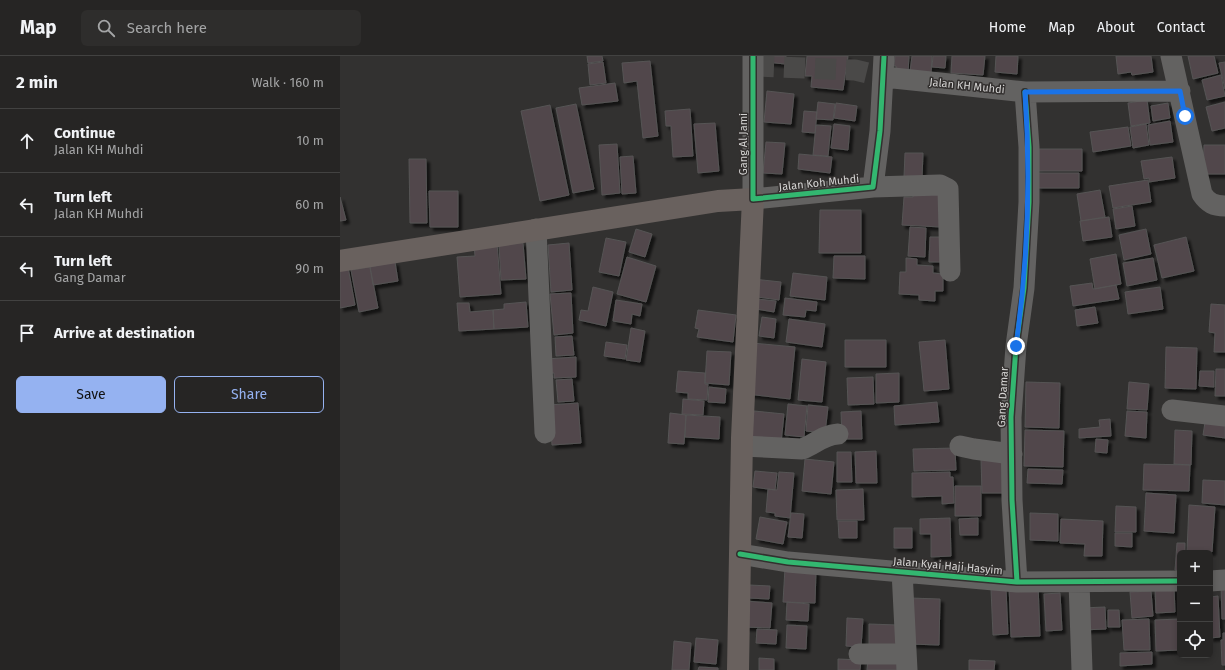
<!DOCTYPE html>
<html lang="en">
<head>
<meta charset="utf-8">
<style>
  :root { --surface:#262524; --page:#2e2d2c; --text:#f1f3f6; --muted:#a4a5a6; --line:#424241; --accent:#95b2f1 }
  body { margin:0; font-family:"Fira Sans",sans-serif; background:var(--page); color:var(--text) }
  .controls { position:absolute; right:12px; bottom:12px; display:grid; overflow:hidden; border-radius:6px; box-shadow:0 2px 6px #0003 }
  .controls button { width:36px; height:36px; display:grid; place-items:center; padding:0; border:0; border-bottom:1px solid var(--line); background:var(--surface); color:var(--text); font:20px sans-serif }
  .stop { position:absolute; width:12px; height:12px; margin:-9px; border:3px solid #1a73e8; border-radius:50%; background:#fff }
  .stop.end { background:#1a73e8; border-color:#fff; box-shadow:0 1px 4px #0008 }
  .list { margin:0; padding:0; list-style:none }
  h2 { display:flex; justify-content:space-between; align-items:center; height:52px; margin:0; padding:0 16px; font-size:17px }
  h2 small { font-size:13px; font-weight:400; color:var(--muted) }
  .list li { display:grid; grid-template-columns:26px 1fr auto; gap:12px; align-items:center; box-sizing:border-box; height:64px; padding:0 16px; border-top:1px solid var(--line) }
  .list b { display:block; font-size:15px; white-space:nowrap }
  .list p { margin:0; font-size:13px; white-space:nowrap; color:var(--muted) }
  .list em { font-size:13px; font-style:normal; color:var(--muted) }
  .actions { display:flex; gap:8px; padding:12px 16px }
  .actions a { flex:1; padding:9px 0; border:1px solid var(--accent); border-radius:6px; text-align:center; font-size:14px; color:var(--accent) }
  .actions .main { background:var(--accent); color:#111 }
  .icon { flex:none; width:22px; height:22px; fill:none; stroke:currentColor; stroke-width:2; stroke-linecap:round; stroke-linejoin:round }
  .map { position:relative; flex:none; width:885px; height:614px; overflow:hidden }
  header { display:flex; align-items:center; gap:24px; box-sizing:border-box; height:56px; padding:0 20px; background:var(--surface); border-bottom:1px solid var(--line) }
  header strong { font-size:19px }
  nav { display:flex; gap:22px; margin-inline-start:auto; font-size:14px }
  .search { width:280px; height:36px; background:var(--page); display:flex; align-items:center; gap:10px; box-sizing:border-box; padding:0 14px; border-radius:6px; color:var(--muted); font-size:15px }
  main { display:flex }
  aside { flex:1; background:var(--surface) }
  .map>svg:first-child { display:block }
  .building { fill:#51474c; stroke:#555454; filter:url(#shadow) }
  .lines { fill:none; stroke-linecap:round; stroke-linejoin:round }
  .minor-tunnel { stroke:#4a4948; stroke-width:21; stroke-dasharray:21 10; stroke-linecap:butt }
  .minor { stroke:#636261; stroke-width:21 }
  .major { stroke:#69615e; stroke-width:22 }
  .cycleway-casing { stroke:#33302f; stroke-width:8 }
  .cycleway { stroke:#33b770; stroke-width:5 }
  .route { stroke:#1a73e8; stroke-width:5 }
  .labels { text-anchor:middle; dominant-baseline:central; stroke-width:3; stroke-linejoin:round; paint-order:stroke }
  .street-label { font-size:11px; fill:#d4d3d2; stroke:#33302f }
</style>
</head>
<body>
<header>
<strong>Map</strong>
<div class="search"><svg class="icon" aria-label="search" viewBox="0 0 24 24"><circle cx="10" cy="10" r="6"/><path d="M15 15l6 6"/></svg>Search here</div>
<nav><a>Home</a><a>Map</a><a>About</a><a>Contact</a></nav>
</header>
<main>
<aside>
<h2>2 min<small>Walk · 160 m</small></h2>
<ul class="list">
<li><svg class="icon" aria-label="ahead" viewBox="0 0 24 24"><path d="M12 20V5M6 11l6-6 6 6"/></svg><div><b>Continue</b><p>Jalan KH Muhdi</p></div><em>10 m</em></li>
<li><svg class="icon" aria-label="left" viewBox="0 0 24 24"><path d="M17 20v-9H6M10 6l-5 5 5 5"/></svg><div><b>Turn left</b><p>Jalan KH Muhdi</p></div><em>60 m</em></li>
<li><svg class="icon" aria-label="left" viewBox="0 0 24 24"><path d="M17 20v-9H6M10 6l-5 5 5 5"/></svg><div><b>Turn left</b><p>Gang Damar</p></div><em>90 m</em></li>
<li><svg class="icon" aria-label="arrive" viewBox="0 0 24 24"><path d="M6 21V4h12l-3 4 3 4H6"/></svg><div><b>Arrive at destination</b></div></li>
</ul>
<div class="actions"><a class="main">Save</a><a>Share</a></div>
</aside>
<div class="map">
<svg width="885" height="614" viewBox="0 0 885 614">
  <defs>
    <filter id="shadow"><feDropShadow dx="3.5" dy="3.5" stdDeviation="1" flood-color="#0009"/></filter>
  </defs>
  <rect width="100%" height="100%" fill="#323130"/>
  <path class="building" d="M247,0H262L263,5L248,7Z
    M416,0H446L445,8L416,5Z
    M467,0H508L503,34L471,31L472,20H465Z
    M555,0H569L568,17H556V10H554Z
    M572,0H592L591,18L570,16Z
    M593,0H606L605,12L592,11Z
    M612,0H645L643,19L611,17Z
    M656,0H678L677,18L655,16Z
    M776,0H811L813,16L792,19L791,16L778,18Z
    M848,0H874L878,17L853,23Z
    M310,5L318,80L303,82L297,25L284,27L282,7Z
    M263,6L266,27L250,29L248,8Z
    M885,6V33L879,7Z
    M881,19L885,40L867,44L862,24Z
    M275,27L278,45L242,49L239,32Z
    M427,35L454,38L451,68L424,66Z
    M807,44L810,67L791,70L788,47Z
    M478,46L495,48L493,64L476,63Z
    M885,46V72L872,75L866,51Z
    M496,47L517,50L515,65L494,62Z
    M828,47L830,62L813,65L811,50Z
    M236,48L254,133L233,137L216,52Z
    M210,49L229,139L200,145L181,55Z
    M350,53L353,100L333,101L331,70H326L325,55Z
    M464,55L477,56L475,77L462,76Z
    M830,65L833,86L810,89L808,69Z
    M375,67L379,115L358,117L354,68Z
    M494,68L510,70L508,94L491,92Z
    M806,68L809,89L793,92L790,71Z
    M476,69L491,70L488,100L473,99Z
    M788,71L791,90L753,96L750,76Z
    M426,86L445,87L442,118L423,117Z
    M277,88L280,137L262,139L259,89Z
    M864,89H885V118H863Z
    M699,93H742V115H699Z
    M565,97H583L582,122L564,121Z
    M459,98L492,101L490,117L458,113Z
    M293,100L296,137L282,138L280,101Z
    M832,101L835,122L809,126V122L804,123L801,105Z
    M69,103H86L87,167H70Z
    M698,117H739V132H698Z
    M808,124L811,146L773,152L769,130Z
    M760,134L765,161L741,165L737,138Z
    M89,135H118V171H90Z
    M573,136L602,137L601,171L562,169L564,141H573Z
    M0,141L6,164L0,165Z
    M792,150L795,170L776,173L773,153Z
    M480,154H521V197H479Z
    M769,161L772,181L743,185L740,165Z
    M570,171L586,172L585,201L568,200Z
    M296,173L312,178L305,201L289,196Z
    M806,173L811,198L784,204L779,179Z
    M590,181H603L602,206H589Z
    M846,181L854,215L822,222L814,189Z
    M266,182L286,186L279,220L259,216Z
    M157,187L161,238L120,241L117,201L135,200L134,188Z
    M183,187L186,223L161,224L159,189Z
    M229,187L232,234L211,236L208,189Z
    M776,198L781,228L755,233L750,203Z
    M494,200H525V223L493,222Z
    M287,201L316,210L306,246L277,238Z
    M566,202L577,203V209L593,210V217L603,218V235H595V245L579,244V239L559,238L560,216H566Z
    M813,202L817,224L787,230L783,207Z
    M55,206L58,225L33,229L30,211Z
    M8,211L15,249L0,252V212Z
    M30,211L38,252L19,256L11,214Z
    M453,217L487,221L485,244L450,240Z
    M413,223L441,226L439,244L410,240Z
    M752,227L753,233L776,229L779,243L733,250L730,230Z
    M253,231L273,236L266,270L239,264L241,254L248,255Z
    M820,231L823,253L788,258L785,236Z
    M231,237L233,277L214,279L210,238Z
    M445,242L477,246L476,255L466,254L465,261L443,259Z
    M417,243L436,245L434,256L416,253Z
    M276,244L302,248L300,260L292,258L291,268L273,265Z
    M186,246L188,271L154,273L153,254L164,253V248Z
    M117,247H129L130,256L153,254L154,273L119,275Z
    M871,248L885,249V296H874L875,277L869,276Z
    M755,251L758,267L737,270L735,254Z
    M358,254L396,259L393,286L357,281L359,273L355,272Z
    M422,261L436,263L434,282L419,280Z
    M449,263L485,268L482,291L446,286Z
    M291,272L305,275L300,306L286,304Z
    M232,280L234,299L216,300L215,281Z
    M505,284H546V311H505Z
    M605,284L609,333L584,335L579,286Z
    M266,286L287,289L285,303L264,300Z
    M412,287L455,291L450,343L407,338Z
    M826,291L857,292L856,333L825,332Z
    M367,295L391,296L389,329L365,327Z
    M236,301V321L214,322V317H206V303Z
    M462,303L486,306L482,346L458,344Z
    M876,313H885V340H875Z
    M338,315L365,317V328H368L367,344L348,343V337L336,336Z
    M860,315H874V331L859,330Z
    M559,317V346L536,347V318Z
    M533,321L534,348L508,349L507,322Z
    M232,323L234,345L218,346L216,324Z
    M686,326L720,327L719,372L685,371Z
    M789,326L809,328L807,354L787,353Z
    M369,331L386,333L385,347L368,346Z
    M343,343L364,345L363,359L342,358Z
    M597,346L599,366L555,369L554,350Z
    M238,347L241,387L212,389L209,349Z
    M448,348L467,350L464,381L445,379Z
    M468,349L488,351L485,377L466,375Z
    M414,355L444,358L441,387L411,384Z
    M521,355L522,383H502L501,356Z
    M787,355L807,356L806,382L785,380Z
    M330,357L346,359L344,388L328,387Z
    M346,359L380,361L379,383L345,381Z
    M866,360L885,362V382L863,379Z
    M770,363L771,380L739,382V373L760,371L759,364Z
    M685,374L724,375L723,411L684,410Z
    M835,374L852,375L851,409L834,408Z
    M756,383L768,384L767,397L755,396Z
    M615,392L616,414L574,415L573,393Z
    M536,395L537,427H516L515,396Z
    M497,396H511L512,426H497Z
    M465,403L494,406L491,438L462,435Z
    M641,403H667L668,437H642Z
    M804,408L850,409L849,435L803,434Z
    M688,413L723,414L722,428L687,427Z
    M415,415L437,417L435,434L413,431Z
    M439,416L454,417L450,462L435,460V457L426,456L428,433L437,434Z
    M610,416V421H613L614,447L602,448V440L572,441V417Z
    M863,424L885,425V449L862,447Z
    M615,430H641V460H615Z
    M523,433L524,464H497L496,434Z
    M806,437L836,439L834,477L804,475Z
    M849,449L875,451L872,496L847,495Z
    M776,450L796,451V476H775Z
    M451,457L464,458L462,482L448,481Z
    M690,457L718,458V485L690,484Z
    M420,461L447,466L443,488L416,483Z
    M610,462L611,500L591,501V478H580V463Z
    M638,462V479H620L619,463Z
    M721,463L763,465L762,500H744L745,488L720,487Z
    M498,465H517V482H499Z
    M554,472H572V492H554Z
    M775,477H792V491L775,490Z
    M837,487H845V497H840V515L835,514Z
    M445,512L476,514L475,547L443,546Z
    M698,528L700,580L671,581L669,529Z
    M881,528H885V563H882Z
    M409,529L430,530L429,543L408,542Z
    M834,531L835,556L816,557L815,532Z
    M651,533H666L668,578L653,579Z
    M811,535L813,560L792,562L790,536Z
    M720,537L722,574L706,575L704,538Z
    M878,540L880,581L870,582V541Z
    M570,542L600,543L599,589L569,588Z
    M405,545L432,547L430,572L404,571Z
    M447,546L469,548L468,565L446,564Z
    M765,551L766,573L742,574V552Z
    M768,554H779L780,571H768Z
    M507,562L523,563L521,591L506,590Z
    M809,563L810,594H784L782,564Z
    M839,563L840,594L816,595L815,564Z
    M529,568L557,569V591H529Z
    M447,569L467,570L466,593L446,592Z
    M417,573L437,574L436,588L416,587Z
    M883,577H885V609H882L881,584H883Z
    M356,582L378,584L376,608L354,606Z
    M334,585L351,587L349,614H332Z
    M812,596V608L780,610V597Z
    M419,602L434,603V614H419Z
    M498,603L521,604L520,614H498Z
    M528,604L558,605L557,614H527Z
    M629,604L655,605L654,614H629Z
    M359,611L378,612V614H358Z"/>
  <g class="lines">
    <path class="minor-tunnel" d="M413,10L515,14L544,21"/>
    <path class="minor" d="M413,0V143L533,131L540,75L544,0
      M831,0L862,138C868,147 874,150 885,150
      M544,21L685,36L840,35
      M533,131L600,129L608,133L610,215
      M196,173L205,377
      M832,354L885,360
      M402,390L462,393C475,388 483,379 498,378
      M620,390L634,393L672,398
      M400,498L448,506L677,526L840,525
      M562,515L567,614
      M870,525L885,524
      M677,526L672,444L671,361L676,290L684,232L689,146V91L685,36
      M739,526L742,614
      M519,598H566"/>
    <path class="major" d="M0,205L378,145L413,143L402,382L398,614"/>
    <defs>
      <path id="cycleway" d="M413,0V143L533,131L540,75L544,0
        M400,498L448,506L677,526L840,525
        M677,526L672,444L671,361L676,290L684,232L689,146V91L685,36"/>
    </defs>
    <use href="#cycleway" class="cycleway-casing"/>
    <use href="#cycleway" class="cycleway"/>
  </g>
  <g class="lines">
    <path class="route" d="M676,290C688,205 691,122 685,36L840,35L845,60"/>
  </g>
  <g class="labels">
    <g class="street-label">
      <text transform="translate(627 30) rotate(6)">Jalan KH Muhdi</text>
      <text transform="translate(403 88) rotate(-90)">Gang Al Jami</text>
      <text transform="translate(479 127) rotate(-6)">Jalan Koh Muhdi</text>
      <text transform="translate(663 341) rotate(-87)">Gang Damar</text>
      <text transform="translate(608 510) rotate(5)">Jalan Kyai Haji Hasyim</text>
    </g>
  </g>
</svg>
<div class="controls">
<button>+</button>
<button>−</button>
<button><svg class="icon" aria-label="locate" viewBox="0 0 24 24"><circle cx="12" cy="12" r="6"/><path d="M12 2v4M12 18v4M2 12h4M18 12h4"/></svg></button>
</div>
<div class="stop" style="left:845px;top:60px"></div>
<div class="stop end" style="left:676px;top:290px"></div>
</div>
</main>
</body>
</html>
